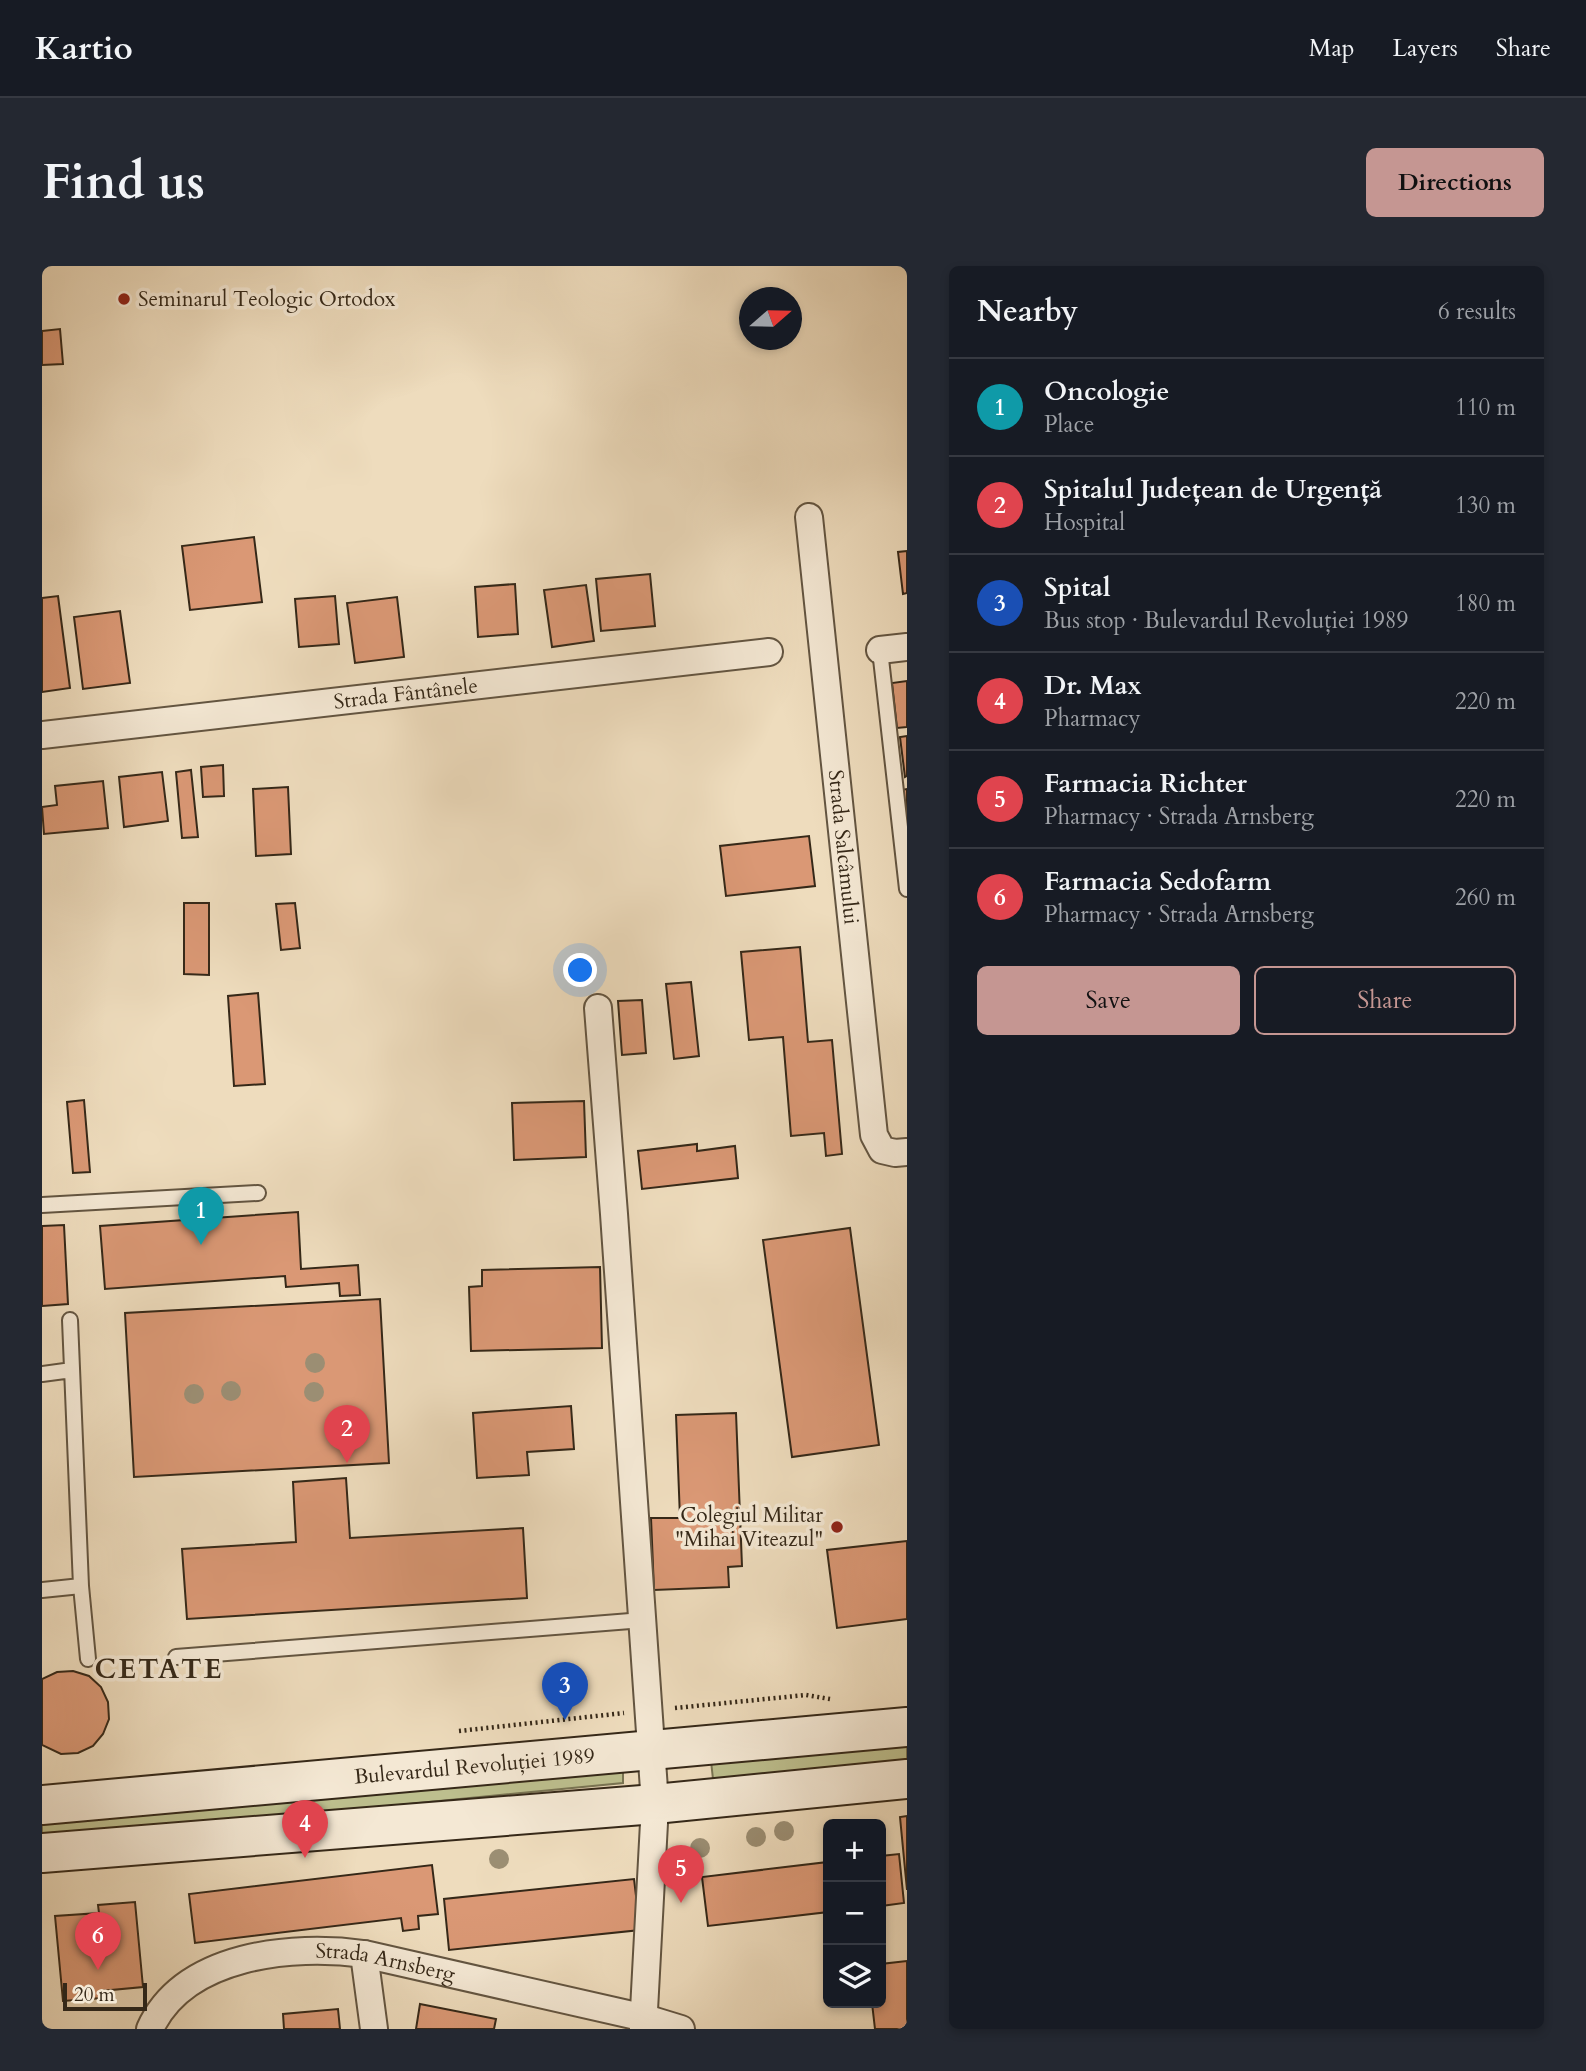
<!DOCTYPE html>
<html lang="en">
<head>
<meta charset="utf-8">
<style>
  :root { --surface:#171b24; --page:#242831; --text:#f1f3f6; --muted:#9ea1a6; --line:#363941; --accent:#c59692 }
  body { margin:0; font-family:Cardo,serif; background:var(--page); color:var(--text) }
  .controls { position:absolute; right:21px; bottom:21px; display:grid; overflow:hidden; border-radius:10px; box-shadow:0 4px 10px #0003 }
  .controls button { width:63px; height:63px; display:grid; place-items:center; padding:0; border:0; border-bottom:2px solid var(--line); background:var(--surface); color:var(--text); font:35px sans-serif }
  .compass { position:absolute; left:697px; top:21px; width:63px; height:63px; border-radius:50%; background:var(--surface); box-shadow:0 4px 10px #0003; rotate:70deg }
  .scale { position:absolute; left:21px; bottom:18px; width:84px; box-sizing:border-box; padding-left:7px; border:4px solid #352818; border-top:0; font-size:19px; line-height:24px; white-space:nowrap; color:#352818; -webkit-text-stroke:5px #f4e8d4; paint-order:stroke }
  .you { position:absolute; left:539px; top:705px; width:24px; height:24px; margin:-18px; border:5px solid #fff; border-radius:50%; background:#1a73e8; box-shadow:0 0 0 10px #1a73e833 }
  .badge { display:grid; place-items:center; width:46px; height:46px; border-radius:50%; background:var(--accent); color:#fff; font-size:23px; font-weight:700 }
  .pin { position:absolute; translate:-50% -58px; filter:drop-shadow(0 2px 4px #0008) }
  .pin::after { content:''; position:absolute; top:37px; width:24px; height:21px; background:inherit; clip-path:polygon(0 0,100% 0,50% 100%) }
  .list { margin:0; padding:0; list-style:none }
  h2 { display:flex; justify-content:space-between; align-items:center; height:91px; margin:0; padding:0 28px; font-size:30px }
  h2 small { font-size:23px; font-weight:400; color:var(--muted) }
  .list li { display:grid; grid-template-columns:46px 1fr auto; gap:21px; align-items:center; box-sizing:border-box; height:98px; padding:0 28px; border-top:2px solid var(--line) }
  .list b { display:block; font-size:26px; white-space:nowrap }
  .list p { margin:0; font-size:23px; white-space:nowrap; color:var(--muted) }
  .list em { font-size:23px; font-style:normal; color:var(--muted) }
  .actions { display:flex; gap:14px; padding:21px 28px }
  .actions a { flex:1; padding:16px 0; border:2px solid var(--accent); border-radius:10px; text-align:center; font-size:24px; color:var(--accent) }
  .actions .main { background:var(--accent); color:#111 }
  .icon { flex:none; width:38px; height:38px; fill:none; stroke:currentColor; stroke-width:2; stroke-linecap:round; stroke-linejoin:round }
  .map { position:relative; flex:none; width:865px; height:1763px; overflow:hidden; border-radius:10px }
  header { display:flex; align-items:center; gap:42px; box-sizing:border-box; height:98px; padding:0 35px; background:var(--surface); border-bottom:2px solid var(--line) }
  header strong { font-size:33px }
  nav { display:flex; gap:38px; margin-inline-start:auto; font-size:24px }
  .intro { display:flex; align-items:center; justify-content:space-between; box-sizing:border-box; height:168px; padding:0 42px }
  h1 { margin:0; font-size:49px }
  .button { padding:18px 32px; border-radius:10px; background:var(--accent); color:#111; font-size:24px; font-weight:700 }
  main { display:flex; gap:42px; padding:0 42px }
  aside { flex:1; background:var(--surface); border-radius:10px; box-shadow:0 4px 10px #0003 }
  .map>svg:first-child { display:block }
  .green { fill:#bdbf8e; stroke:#797453; stroke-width:2 }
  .building { fill:#da9875; stroke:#352818; stroke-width:2 }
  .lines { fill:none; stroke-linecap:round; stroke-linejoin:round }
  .lane-casing { stroke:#635541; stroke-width:18 }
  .street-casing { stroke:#635541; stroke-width:30 }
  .secondary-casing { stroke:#352818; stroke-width:42 }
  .path { stroke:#352818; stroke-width:4.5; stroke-dasharray:2 3.5; stroke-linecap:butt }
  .lane { stroke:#f4e8d4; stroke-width:14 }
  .street { stroke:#f4e8d4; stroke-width:26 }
  .secondary { stroke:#f4e8d4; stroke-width:38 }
  .tree { fill:#9b8e73 }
  .poi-dot { fill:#8f2418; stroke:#f4e8d4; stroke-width:2.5 }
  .labels { text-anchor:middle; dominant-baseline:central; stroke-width:7; stroke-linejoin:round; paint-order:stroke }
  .poi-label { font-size:21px; fill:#352818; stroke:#f4e8d4; text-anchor:start }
  .street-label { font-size:21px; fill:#352818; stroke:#f4e8d4 }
  .district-label { font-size:28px; font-weight:bold; letter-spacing:2px; fill:#352818; stroke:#f4e8d4 }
</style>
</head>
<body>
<header>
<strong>Kartio</strong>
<nav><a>Map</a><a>Layers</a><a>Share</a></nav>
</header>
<div class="intro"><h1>Find us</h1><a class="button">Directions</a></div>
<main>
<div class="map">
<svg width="865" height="1763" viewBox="0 0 865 1763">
  <rect width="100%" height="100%" fill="#eedcbd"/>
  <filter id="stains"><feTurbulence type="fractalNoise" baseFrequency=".00286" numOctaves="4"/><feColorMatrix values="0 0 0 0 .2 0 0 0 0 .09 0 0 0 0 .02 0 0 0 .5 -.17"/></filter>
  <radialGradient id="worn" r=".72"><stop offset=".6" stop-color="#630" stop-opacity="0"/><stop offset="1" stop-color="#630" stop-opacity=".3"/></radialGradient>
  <path class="green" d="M865,1476V1494L671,1513L669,1495Z
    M581,1502V1517L0,1574V1556Z"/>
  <path class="building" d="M18,63L21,98L0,99V65Z
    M212,271L220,336L148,344L140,280Z
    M865,285V327L861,328L856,286Z
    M608,308L613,360L559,365L554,313Z
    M473,318L476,368L436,371L433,321Z
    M544,319L552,375L510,381L502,324Z
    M16,330L28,422L0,426V332Z
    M293,330L297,378L257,381L253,333Z
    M355,331L362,391L313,397L305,337Z
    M78,345L88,417L41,423L32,351Z
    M865,415V461L855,462L850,417Z
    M865,470V510L863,511L858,471Z
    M181,499L182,530L161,531L159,501Z
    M149,504L156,571L140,572L134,506Z
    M120,506L126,555L82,561L77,511Z
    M61,515L66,562L2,568L0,541L15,539L13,520Z
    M246,521L249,588L214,590L211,523Z
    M865,523V559H864L860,524Z
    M767,570L773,620L684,630L678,580Z
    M142,637H167V709L142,708Z
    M253,637L258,682L239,684L234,638Z
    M758,681L766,776L790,774L800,888L784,890L782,867L749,870L741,771L707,774L699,686Z
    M649,716L657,790L632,793L624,718Z
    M216,727L223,818L192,820L186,730Z
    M600,734L604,787L580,789L576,735Z
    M42,834L48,906L31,907L25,836Z
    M542,835L544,891L472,894L470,837Z
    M655,878V885L693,880L696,912L600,923L596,885Z
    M256,946L259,1003L316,999L318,1029L298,1030L297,1017L244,1021L243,1010L63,1023L58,960Z
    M22,959L26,1038L0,1040V960Z
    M808,962L837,1179L750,1191L721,974Z
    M558,1001L560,1082L429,1085L427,1021L440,1020V1004Z
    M338,1033L347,1197L92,1211L83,1047Z
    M529,1140L532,1183L485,1186L487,1209L435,1212L431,1147Z
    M694,1147L700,1300L686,1301L687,1321L612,1324L609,1252H638L634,1149Z
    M304,1212L308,1272L481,1262L485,1332L145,1353L140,1283L254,1276L251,1216Z
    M865,1275V1353L795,1362L785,1284Z
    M31,1405L47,1410L59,1421L66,1436L67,1453L61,1468L51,1480L36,1487L19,1488L0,1479V1413L15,1406Z
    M865,1550V1624L858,1551Z
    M857,1588L862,1637L839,1640V1590Z
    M786,1596V1646L666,1660L660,1611Z
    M390,1599L396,1648L376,1650L377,1663L361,1665L359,1652L153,1677L147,1628Z
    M592,1613L598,1664L407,1684L402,1633Z
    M93,1636L101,1721L59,1725L60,1732L21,1735L13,1650L57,1647L56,1639Z
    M865,1695V1763H833L830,1737H839V1698Z
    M378,1738L454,1753L452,1763H374Z
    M296,1743L298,1763H242L241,1748Z"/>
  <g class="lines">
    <defs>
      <path id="lane" d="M838,384L865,623
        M0,939L216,927
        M28,1054L39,1320L46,1393
        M0,1108L30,1104
        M0,1324L39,1320
        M134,1391L601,1354"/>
      <g id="street">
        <path id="s1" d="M767,251L832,869L840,884L853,887L865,886"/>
        <path d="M838,384L865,381"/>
        <path id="s2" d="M0,469L727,386"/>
        <path d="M556,742L572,948L613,1538L601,1763"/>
        <path d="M322,1688L332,1763"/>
        <path id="s3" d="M108,1763C142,1688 251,1678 322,1688L603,1752L639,1763"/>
      </g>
      <g id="secondary">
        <path id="s4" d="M0,1539L865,1461"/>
        <path d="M0,1587L613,1538L865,1513"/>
      </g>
    </defs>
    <use href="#lane" class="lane-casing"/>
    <use href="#street" class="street-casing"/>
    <use href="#secondary" class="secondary-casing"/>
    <path class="path" d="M633,1442L764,1429L788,1433
      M417,1465L582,1447"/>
    <use href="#lane" class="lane"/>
    <use href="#street" class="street"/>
    <use href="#secondary" class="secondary"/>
  </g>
  <g class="tree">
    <circle cx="273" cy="1097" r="10"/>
    <circle cx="189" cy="1125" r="10"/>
    <circle cx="272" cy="1126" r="10"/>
    <circle cx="152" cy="1128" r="10"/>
    <circle cx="742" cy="1565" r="10"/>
    <circle cx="714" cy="1571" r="10"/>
    <circle cx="658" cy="1582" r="10"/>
    <circle cx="457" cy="1593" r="10"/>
  </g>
  <g class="poi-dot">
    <circle cx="82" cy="33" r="7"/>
    <circle cx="795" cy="1261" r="7"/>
  </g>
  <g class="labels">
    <g class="poi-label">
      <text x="96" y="33">Seminarul Teologic Ortodox</text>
      <text x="781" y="1249" text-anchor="end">Colegiul Militar<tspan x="781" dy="24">"Mihai Viteazul"</tspan></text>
    </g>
    <g class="street-label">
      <text stroke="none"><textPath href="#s2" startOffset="366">Strada Fântânele</textPath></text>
      <text stroke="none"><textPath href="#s1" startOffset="332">Strada Salcâmului</textPath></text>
      <text stroke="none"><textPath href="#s4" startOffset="434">Bulevardul Revoluției 1989</textPath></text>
      <text stroke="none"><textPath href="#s3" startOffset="264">Strada Arnsberg</textPath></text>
    </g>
    <g class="district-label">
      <text x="117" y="1403">CETATE</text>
    </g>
  </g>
  <rect width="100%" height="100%" filter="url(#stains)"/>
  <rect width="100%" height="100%" fill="url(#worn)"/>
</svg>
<div class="controls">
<button>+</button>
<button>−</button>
<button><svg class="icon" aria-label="layers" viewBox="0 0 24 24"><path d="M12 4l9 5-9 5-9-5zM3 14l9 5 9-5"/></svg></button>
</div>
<svg class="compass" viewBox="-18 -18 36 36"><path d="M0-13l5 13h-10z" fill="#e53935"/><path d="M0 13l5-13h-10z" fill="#9ea1a6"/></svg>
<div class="scale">20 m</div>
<div class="you"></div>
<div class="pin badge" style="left:159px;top:979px;background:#0f9aa8">1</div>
<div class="pin badge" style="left:305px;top:1197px;background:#e0444e">2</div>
<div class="pin badge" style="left:523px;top:1454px;background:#1a4fb4">3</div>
<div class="pin badge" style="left:263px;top:1592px;background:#e0444e">4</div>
<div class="pin badge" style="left:639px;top:1637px;background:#e0444e">5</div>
<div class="pin badge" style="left:56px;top:1704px;background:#e0444e">6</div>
</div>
<aside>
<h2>Nearby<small>6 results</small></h2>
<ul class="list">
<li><span class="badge" style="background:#0f9aa8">1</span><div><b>Oncologie</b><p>Place</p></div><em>110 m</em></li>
<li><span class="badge" style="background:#e0444e">2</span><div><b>Spitalul Județean de Urgență</b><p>Hospital</p></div><em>130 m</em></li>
<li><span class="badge" style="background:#1a4fb4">3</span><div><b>Spital</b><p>Bus stop · Bulevardul Revoluției 1989</p></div><em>180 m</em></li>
<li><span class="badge" style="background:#e0444e">4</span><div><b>Dr. Max</b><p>Pharmacy</p></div><em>220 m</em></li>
<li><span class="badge" style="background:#e0444e">5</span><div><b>Farmacia Richter</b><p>Pharmacy · Strada Arnsberg</p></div><em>220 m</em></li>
<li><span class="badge" style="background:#e0444e">6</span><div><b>Farmacia Sedofarm</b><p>Pharmacy · Strada Arnsberg</p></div><em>260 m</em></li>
</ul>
<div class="actions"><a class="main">Save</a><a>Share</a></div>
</aside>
</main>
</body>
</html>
